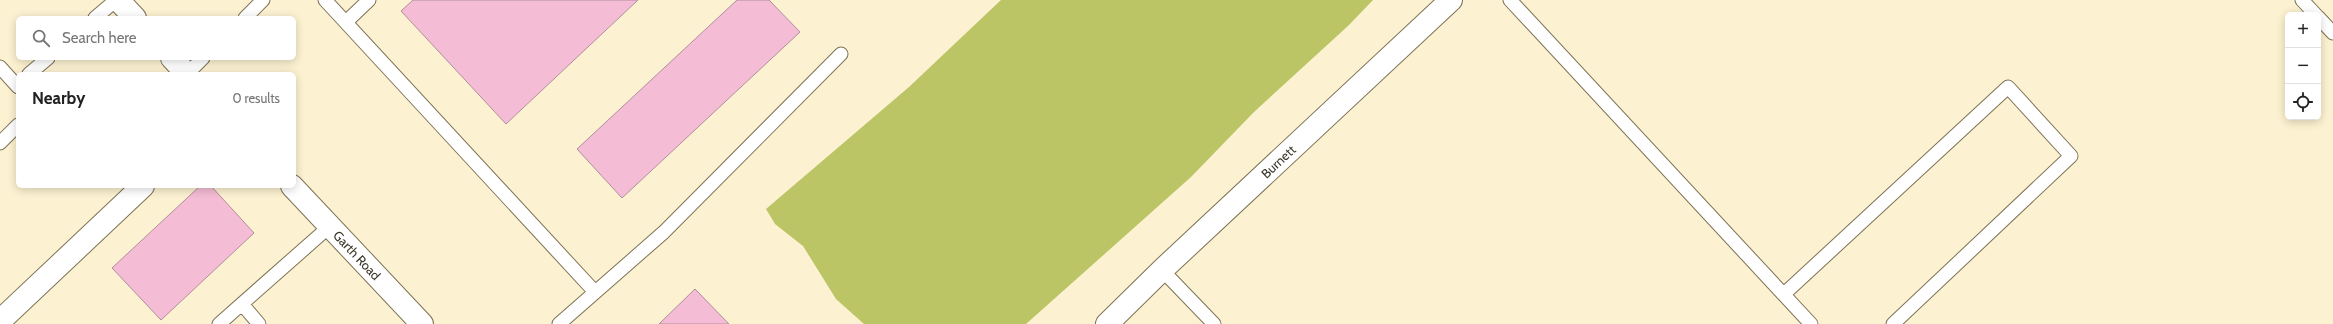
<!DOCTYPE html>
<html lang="en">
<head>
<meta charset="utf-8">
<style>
  :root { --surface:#fff; --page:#f2f2f2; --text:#222; --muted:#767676; --line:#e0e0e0 }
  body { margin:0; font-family:Cabin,sans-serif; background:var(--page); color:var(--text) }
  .controls { position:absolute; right:12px; top:12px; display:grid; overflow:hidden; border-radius:6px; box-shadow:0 2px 10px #0003 }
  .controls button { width:36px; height:36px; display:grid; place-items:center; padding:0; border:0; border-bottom:1px solid var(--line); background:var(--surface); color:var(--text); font:20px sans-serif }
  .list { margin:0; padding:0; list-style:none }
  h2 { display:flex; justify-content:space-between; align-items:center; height:52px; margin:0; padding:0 16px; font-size:17px }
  h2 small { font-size:13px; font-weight:400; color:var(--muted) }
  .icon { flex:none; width:22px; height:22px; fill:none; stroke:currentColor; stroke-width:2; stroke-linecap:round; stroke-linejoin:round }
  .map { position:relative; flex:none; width:2333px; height:324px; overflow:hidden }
  .search { position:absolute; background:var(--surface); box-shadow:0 2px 10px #0003; left:16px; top:16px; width:280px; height:44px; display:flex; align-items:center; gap:10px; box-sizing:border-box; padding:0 14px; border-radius:6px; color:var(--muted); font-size:15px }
  .panel { position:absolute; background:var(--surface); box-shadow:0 2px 10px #0003; left:16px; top:72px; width:280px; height:116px; border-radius:6px }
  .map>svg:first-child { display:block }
  .forest { fill:#bbc566 }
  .building { fill:#f5bcd5; stroke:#af8e9d }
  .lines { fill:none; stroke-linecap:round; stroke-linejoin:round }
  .service-casing { stroke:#7c7255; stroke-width:15 }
  .minor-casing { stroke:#7c7255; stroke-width:24 }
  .secondary-casing { stroke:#7c7255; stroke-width:24 }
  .service { stroke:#fff; stroke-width:13 }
  .minor { stroke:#fff; stroke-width:22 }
  .secondary { stroke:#fff; stroke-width:22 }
  .labels { text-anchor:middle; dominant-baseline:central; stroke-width:3; stroke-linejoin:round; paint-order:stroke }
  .street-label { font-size:13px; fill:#3b372a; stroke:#fff }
</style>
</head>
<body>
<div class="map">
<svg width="2333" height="324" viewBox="0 0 2333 324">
  <rect width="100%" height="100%" fill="#fcf1d0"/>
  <path class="forest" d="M1001,0H1373L1349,25L1254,112L1191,177L1026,324H864L836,299L803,246L775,224L766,209L909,87Z"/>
  <path class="building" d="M413,0H638L506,124L401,11Z
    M737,0H769L800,32L622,198L577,149Z
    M200,186H211L254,233L161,320L112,268Z
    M695,289L729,324H659Z"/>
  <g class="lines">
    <defs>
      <path id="service" d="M325,0L595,292
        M1510,0L1811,324
        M2302,0L2316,15
        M2318,17L2333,33
        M95,18L116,0
        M245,18L263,0
        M346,22L369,0
        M0,67L18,87
        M29,74L48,58
        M187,74L203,58
        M0,143L18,125
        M1162,270L1214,324
        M1784,294L2008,87L2071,156L1893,324
        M242,304L259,324
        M219,324L330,226
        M559,324L664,232L841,54"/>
      <g id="minor">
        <path d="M0,321L143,186"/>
        <path id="s1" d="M1107,324L1162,270L1451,0"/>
      </g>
      <g id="secondary">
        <path d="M118,0L135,18"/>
        <path d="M172,58L187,74"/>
        <path id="s2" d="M292,186L422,324"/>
      </g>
    </defs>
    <use href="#service" class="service-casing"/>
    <use href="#minor" class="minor-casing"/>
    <use href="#secondary" class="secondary-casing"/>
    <use href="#service" class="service"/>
    <use href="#minor" class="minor"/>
    <use href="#secondary" class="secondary"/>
  </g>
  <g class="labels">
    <g class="street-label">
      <text stroke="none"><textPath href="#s1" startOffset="236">Burnett</textPath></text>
      <text stroke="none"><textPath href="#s2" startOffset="95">Garth Road</textPath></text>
    </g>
  </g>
</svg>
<div class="controls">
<button>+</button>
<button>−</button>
<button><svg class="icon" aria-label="locate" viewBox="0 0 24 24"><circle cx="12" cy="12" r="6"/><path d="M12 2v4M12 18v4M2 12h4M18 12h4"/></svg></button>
</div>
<div class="search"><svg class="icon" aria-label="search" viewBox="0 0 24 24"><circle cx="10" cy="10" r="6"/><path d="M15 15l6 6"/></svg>Search here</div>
<section class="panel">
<h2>Nearby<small>0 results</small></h2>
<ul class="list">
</ul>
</section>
</div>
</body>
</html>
